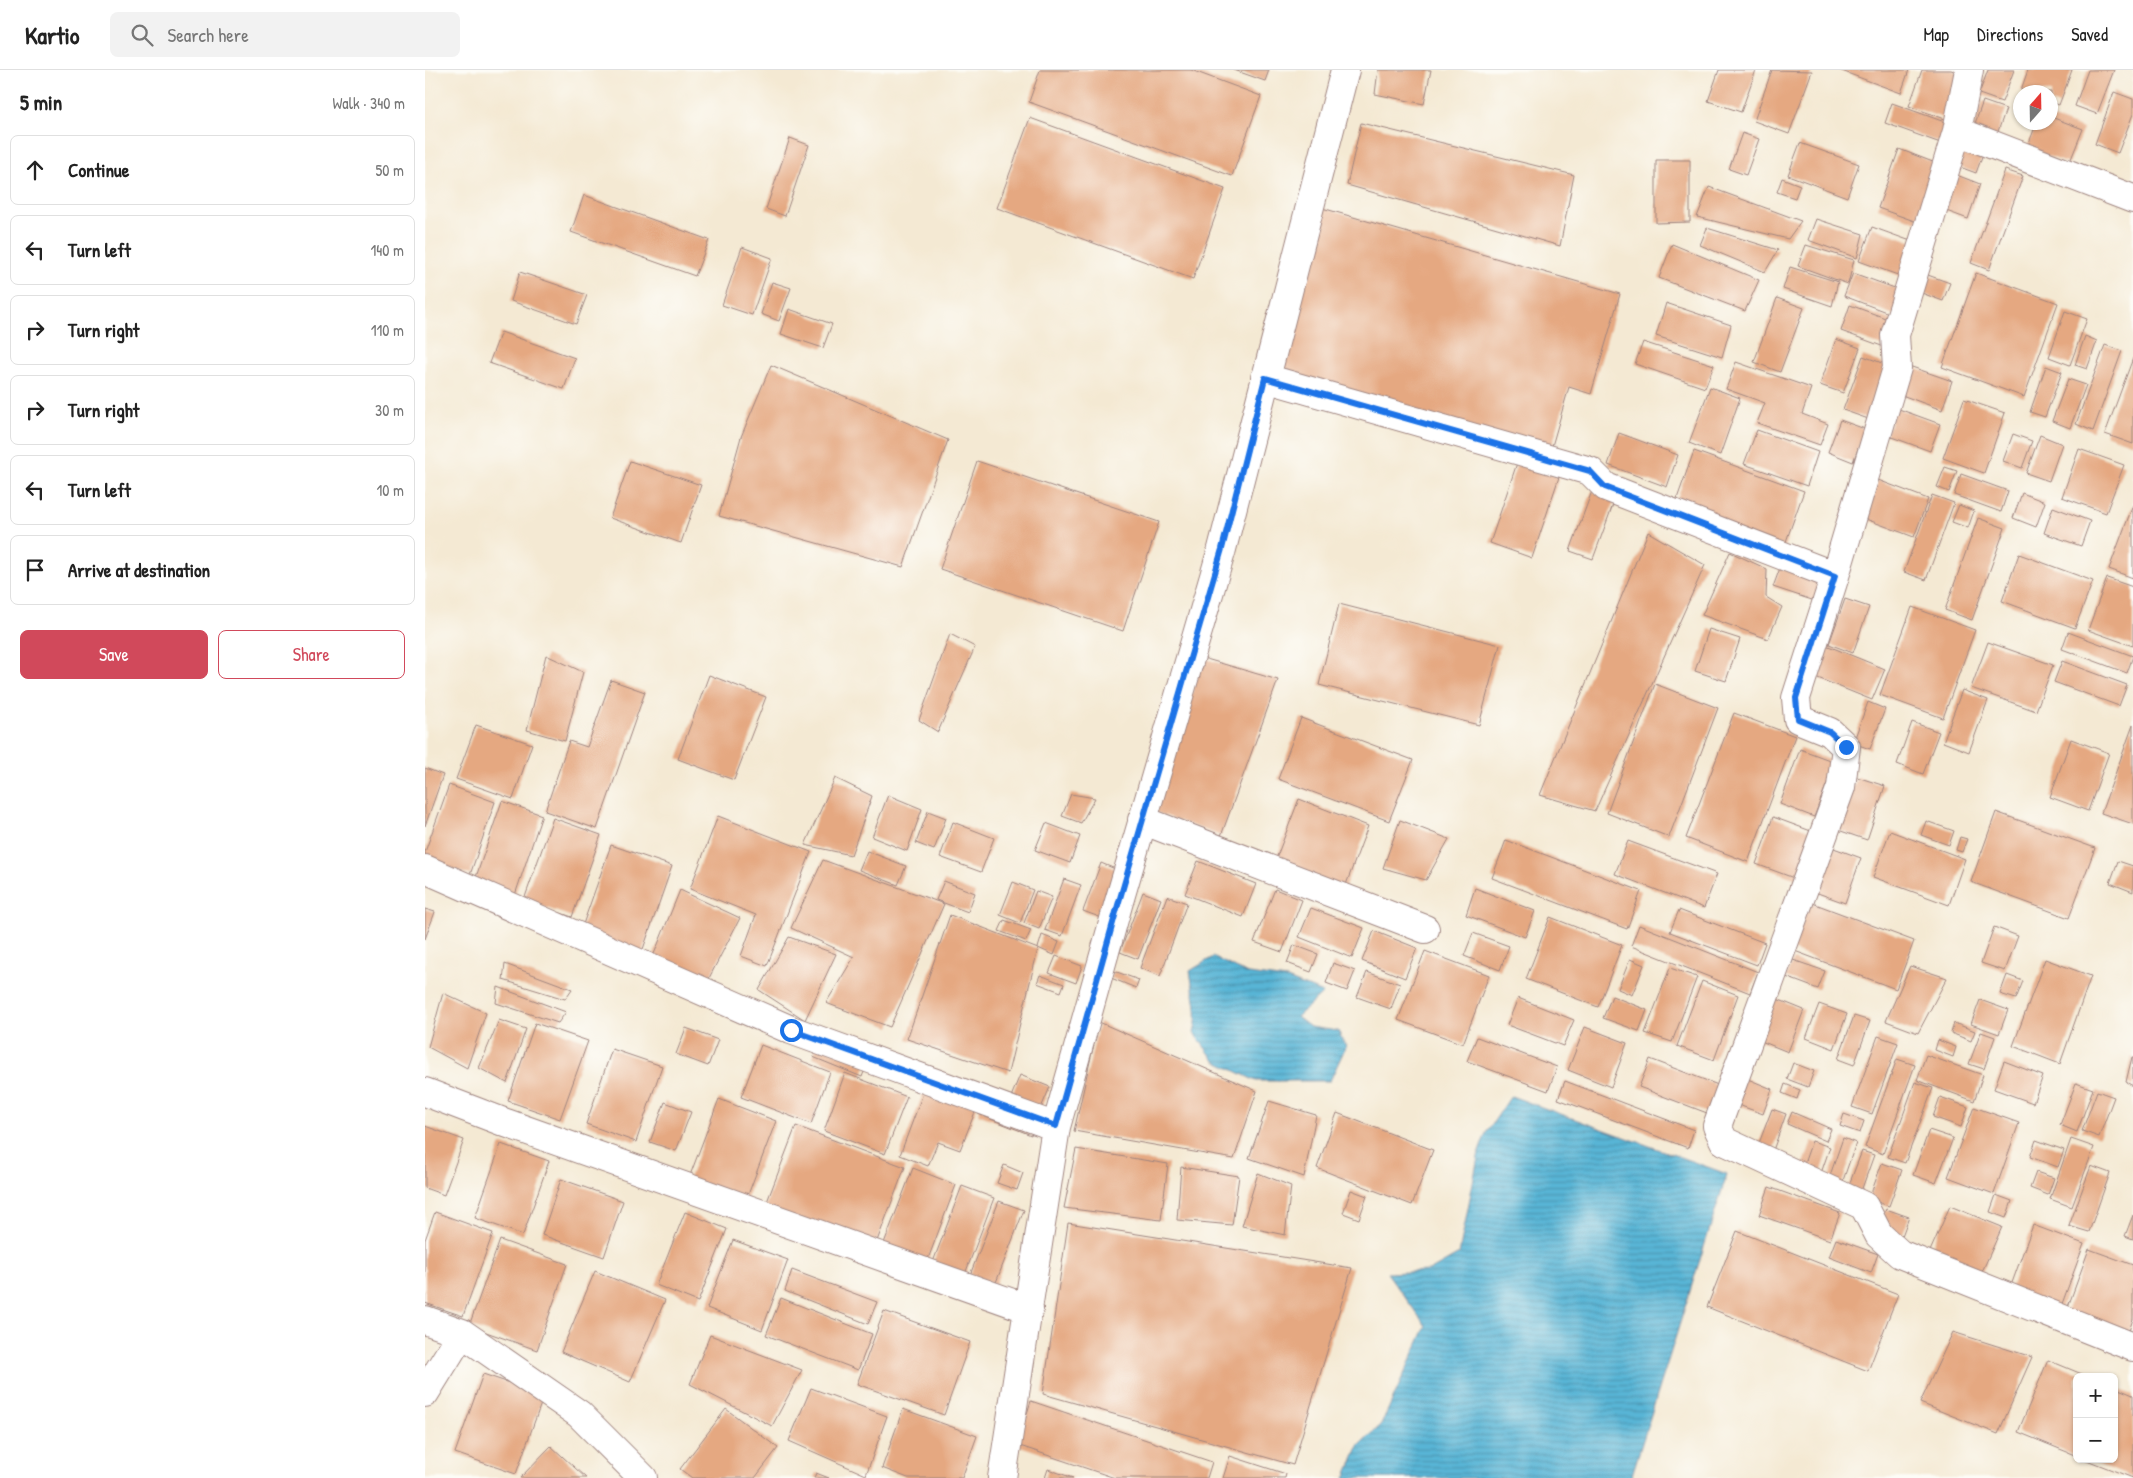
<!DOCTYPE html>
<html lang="en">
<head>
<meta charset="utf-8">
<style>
  :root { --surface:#fff; --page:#f2f2f2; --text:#222; --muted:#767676; --line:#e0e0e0; --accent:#d1495b }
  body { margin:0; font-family:"Patrick Hand",sans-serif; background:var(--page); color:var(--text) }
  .controls { position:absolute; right:15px; bottom:15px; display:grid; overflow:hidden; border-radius:8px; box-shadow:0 1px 4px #0004 }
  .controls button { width:45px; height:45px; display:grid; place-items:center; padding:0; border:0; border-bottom:1px solid var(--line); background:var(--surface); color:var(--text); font:25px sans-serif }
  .compass { position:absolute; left:1588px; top:15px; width:45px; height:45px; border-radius:50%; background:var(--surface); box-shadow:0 1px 4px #0004; rotate:20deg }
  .stop { position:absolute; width:15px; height:15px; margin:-11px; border:4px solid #1a73e8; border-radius:50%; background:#fff }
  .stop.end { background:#1a73e8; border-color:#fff; box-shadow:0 1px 5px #0008 }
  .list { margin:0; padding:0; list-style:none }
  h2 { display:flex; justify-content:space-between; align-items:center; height:65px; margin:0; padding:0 20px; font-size:21px }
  h2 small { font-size:16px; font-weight:400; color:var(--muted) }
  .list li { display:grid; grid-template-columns:32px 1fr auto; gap:15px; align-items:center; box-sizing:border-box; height:70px; margin:0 10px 10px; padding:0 10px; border:1px solid var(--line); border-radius:8px }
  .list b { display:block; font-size:19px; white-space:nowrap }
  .list em { font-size:16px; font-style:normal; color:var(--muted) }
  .actions { display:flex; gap:10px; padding:15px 20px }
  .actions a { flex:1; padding:11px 0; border:1px solid var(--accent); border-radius:8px; text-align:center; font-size:18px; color:var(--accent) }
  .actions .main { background:var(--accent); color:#fff }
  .icon { flex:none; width:28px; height:28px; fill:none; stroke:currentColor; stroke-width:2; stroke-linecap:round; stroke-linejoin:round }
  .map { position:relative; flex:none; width:1708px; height:1408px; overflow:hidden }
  header { display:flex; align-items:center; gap:30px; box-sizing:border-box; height:70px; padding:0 25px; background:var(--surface); border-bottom:1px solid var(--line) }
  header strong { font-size:24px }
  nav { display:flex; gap:28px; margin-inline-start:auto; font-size:18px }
  .search { width:350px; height:45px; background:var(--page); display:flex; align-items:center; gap:12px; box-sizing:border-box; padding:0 18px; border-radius:8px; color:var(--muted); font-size:19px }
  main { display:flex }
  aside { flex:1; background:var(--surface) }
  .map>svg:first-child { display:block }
  .water { fill:url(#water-rules); stroke:#516a80 }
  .building { fill:#e5a881 }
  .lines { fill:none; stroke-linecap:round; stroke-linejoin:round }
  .minor-casing { stroke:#9f847f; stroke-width:30 }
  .minor { stroke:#fff; stroke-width:28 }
  .route { stroke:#1a73e8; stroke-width:6 }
</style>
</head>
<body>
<header>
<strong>Kartio</strong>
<div class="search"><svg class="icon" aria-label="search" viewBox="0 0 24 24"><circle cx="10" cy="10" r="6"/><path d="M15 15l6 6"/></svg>Search here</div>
<nav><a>Map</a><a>Directions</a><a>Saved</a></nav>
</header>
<main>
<aside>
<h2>5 min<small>Walk · 340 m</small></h2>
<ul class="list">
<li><svg class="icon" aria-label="ahead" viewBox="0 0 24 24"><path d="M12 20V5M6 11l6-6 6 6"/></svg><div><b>Continue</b></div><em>50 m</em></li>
<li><svg class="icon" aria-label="left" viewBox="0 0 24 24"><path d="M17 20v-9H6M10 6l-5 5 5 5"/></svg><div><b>Turn left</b></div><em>140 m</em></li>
<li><svg class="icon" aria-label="right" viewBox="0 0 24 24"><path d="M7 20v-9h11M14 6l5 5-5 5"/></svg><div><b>Turn right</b></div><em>110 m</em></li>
<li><svg class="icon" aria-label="right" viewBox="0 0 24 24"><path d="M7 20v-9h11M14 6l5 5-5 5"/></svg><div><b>Turn right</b></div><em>30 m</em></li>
<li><svg class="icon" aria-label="left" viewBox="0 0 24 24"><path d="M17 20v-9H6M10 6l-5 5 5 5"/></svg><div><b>Turn left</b></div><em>10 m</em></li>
<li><svg class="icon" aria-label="arrive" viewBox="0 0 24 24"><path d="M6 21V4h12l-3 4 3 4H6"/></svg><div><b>Arrive at destination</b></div></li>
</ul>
<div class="actions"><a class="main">Save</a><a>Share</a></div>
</aside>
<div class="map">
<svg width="1708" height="1408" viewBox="0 0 1708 1408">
  <defs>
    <pattern id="water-rules" width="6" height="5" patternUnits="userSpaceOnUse" patternTransform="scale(1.25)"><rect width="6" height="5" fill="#58b5d6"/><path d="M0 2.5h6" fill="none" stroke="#4b93ae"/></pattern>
  </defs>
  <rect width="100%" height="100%" fill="#fdfcf7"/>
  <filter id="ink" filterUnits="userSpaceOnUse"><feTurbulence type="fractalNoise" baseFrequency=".02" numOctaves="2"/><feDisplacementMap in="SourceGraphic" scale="10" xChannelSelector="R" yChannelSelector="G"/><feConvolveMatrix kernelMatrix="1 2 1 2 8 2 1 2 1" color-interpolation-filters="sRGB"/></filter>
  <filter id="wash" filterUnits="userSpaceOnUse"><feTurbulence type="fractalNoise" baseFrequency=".0096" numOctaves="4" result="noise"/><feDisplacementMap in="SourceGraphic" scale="20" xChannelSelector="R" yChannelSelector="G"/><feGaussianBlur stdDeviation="1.12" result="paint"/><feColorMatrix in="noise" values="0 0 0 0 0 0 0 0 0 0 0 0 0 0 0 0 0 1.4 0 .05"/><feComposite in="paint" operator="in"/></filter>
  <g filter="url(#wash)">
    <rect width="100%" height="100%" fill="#f4e9d3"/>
    <path class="water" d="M788,887L823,904L862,909L898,923L872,947L885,957L913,961L921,976L905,1011H831L790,991L769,963C775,944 768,922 765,901Z
      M1086,1026L1302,1104L1206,1408H920L934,1376L956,1355L1001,1256L962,1203L1004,1201L1034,1184L1054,1082L1061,1063Z"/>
    <g id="blocks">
      <path class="building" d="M615,0H766L836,26L807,106L604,32Z
        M809,0H844L840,11Z
        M953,0H1006L999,34L950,24Z
        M1294,0H1331L1316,42L1283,31Z
        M1347,0L1387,1L1364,64L1329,51Z
        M1414,0H1484L1476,23Z
        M1497,0H1526L1537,4L1520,49L1484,36Z
        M1563,0H1589L1577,32L1554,24Z
        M1603,0H1647L1634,35L1626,32V22H1602L1596,20Z
        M1663,0H1689L1672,44L1650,36Z
        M1689,22L1708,29V44L1693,83L1670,74Z
        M1558,31L1581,39L1571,67L1548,59Z
        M1467,33L1528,55L1521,75L1460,53Z
        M1626,47L1658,59L1644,94L1602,78L1612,52H1626Z
        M605,48L800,119L768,209L572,138Z
        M936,53L1149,105L1135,176L922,115Z
        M1317,63L1334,69L1321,105L1304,99Z
        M365,68L384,75L360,146L341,139Z
        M1532,71L1559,81L1551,103L1524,93Z
        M1375,73L1434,94L1422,127L1363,105Z
        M1474,79L1513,94L1492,152L1453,138Z
        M1231,90H1265V152L1231,153Z
        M1580,100L1598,106L1564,200L1546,193Z
        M1529,104L1555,114L1543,149L1516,139Z
        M1357,108L1375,115L1370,128L1352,122Z
        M1284,117L1376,151L1363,169L1272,147Z
        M159,125L284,170L270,206L146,162Z
        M897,138L1195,224L1166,324L1144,317L1125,383L849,303Z
        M1391,149L1438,164L1432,188L1383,170Z
        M1447,157L1494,174L1481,208L1434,191Z
        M1282,158L1353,180L1340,202L1275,175Z
        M1247,174L1334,210L1320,241L1234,208Z
        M1381,175L1429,190L1423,214L1373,196Z
        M317,177L347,188L327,245L297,235Z
        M1365,197L1413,212L1407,236L1358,219Z
        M95,202L162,225L151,254L86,231Z
        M1428,203L1478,221L1469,245L1419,226Z
        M1551,203L1633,233L1599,327L1517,297Z
        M1500,204L1525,213L1518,231L1494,222Z
        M347,212L366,218L354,251L336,244Z
        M1352,228L1379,238L1355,302L1329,292Z
        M1241,233L1306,255L1297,287L1231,266Z
        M1425,235L1471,252L1462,278L1416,261Z
        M364,239L407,254L398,278L356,264Z
        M1640,241L1662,249L1645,295L1624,287Z
        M76,262L150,288L139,319L64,293Z
        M1660,266L1672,271L1662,299L1650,295Z
        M1411,269L1435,278L1418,323L1395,315Z
        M1218,272L1289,295L1280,318L1210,294Z
        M1680,275L1697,281L1668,361L1651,354Z
        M1438,286L1468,297L1449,351L1418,340Z
        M1708,288V374L1680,364Z
        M1311,292L1386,318L1377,344L1403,354L1395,375L1332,353L1340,333L1301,319Z
        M346,295L523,370L478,497L294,446L316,367Z
        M1484,296L1527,311L1517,340L1474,324Z
        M1621,296L1637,302L1620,347L1605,342Z
        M1643,309L1661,315L1645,358L1627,351Z
        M1285,317L1315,328L1295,385L1264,373Z
        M1539,329L1580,343L1559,403L1518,388Z
        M1471,338L1515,354L1505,381L1461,365Z
        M1415,350L1440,359L1428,392L1403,382Z
        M1332,360L1393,382L1382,416L1319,394Z
        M1194,363L1253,385L1242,417L1183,395Z
        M1588,364L1607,371L1597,398L1578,391Z
        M1615,365L1637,374L1624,411L1601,403Z
        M1654,379L1699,395L1681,443L1637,427Z
        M1269,381L1379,421L1358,480L1248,440Z
        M205,391L276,415L256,473L185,448Z
        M552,391L734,452L698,561L515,499Z
        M1092,393L1134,407L1107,488L1065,473Z
        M1520,397L1532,401L1524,422L1512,417Z
        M1536,404L1583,421L1576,442L1529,425Z
        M1453,410L1503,429L1489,467L1438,448Z
        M1167,421L1190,429L1168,489L1145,481Z
        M1597,423L1620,432L1611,457L1588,448Z
        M1507,425L1529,433L1501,510L1479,502Z
        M1534,435L1549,441L1543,458L1527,452Z
        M1708,435V508L1684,499Z
        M1628,437L1665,451L1656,476L1619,463Z
        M1553,448L1580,458L1547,550L1520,540Z
        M1223,462L1280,495L1170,741L1115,725Z
        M1305,482L1342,499L1341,527L1357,537L1343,569L1277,545Z
        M1594,484L1668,511L1650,558L1577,531Z
        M1355,498L1403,514L1396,533L1348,517Z
        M1682,508L1708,517V576L1663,560Z
        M1420,529L1444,537L1428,583L1404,574Z
        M914,534L1075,575L1054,655L894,615Z
        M1487,537L1550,560L1518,648L1455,625Z
        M1284,559L1315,569L1301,611L1270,601Z
        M1643,562L1708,586L1702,603L1637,579Z
        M525,564L550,577L513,662L494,650Z
        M1563,572L1628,595L1611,641L1546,618Z
        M1396,573L1460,599L1447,630L1383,604Z
        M121,585L158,602L140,671L102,660Z
        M778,588L853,610L796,766L730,742Z
        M1637,591L1702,615L1694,636L1629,612Z
        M284,605L341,627L309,710L253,689Z
        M186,610L220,622L172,759L120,741L144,671L162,677Z
        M1230,614L1293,638L1244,767L1182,743Z
        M1537,620L1563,630L1544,682L1518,672Z
        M1443,632L1460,639L1445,679L1428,673Z
        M1309,643L1370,666L1323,792L1261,768Z
        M876,648L988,690L964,751L853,709Z
        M1487,652L1514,662L1498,704L1472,694Z
        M51,655L107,674L88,729L31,709Z
        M1708,655V754L1676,743Z
        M1646,669L1684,683L1663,741L1625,727Z
        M1375,679L1410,692L1389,747L1355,734Z
        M0,698L18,705L0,756Z
        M1432,707L1460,716L1442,770L1413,760Z
        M410,708L447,726L426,785L380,775Z
        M24,715L70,732L45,805L0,790V782Z
        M646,724L670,728L656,753L637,746Z
        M463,725L497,739L482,781L447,767Z
        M874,729L943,756L919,820L849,794Z
        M77,731L117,745L90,825L50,810Z
        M503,741L521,748L509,780L491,773Z
        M1571,742L1670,778L1644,848L1546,812Z
        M293,746L386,782L342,896L316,886L331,845L265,819Z
        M1348,747L1394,764L1377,811L1331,794Z
        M128,748L176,765L147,847L99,830Z
        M975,750L1024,769L1001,810L958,798Z
        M1501,751L1529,761L1524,775L1496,765Z
        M528,752L569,768L556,802L515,787Z
        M621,753L655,766L645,793L610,780Z
        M1465,761L1540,789L1524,835L1448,807Z
        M1535,767L1542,769L1537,782L1531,780Z
        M1081,770L1216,821L1202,859L1067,808Z
        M1203,771L1292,804L1279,838L1190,804Z
        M186,775L247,796L217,882L156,860Z
        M1406,777L1436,788L1420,833L1390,822Z
        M442,781L481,796L473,815L434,800Z
        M398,790L519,834L465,957L401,933L429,887L366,858Z
        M773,791L831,814L818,847L760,824Z
        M1693,791L1708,796V822L1685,813Z
        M676,793L695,801L677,848L658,841Z
        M639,809L656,815L637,866L620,860Z
        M519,811L550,823L543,842L511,830Z
        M588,812L608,820L595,853L575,845Z
        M1050,818L1110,841L1100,867L1041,845Z
        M850,819L877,830L857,882L829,872Z
        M255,820L315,848L282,912L227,889Z
        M611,821L627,827L614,859L599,853Z
        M718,822L736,829L713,889L695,882Z
        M742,826L762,833L735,906L715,898Z
        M1385,832L1489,871L1471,919L1367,880Z
        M886,838L939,858L927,888L874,867Z
        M0,839L10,842L0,869Z
        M1254,840L1340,873L1332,895L1245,862Z
        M525,845L613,879L583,1003L482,969Z
        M1125,847L1197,875L1173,937L1101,909Z
        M579,850L606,860L601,871L574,861Z
        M1214,855L1333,902L1325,923L1206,876Z
        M1569,857L1593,866L1580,901L1556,893Z
        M949,861L992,878L980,908L937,891Z
        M1048,863L1084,876L1075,900L1039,886Z
        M617,865L634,872L629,885L613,878Z
        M364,867L411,884L380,950L334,920Z
        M869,875L893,884L886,902L862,893Z
        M1000,881L1064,905L1038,974L973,950Z
        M631,886L657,896L651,913L624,903Z
        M1205,889L1219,895L1207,925L1193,919Z
        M1620,889L1666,906L1635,994L1588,976Z
        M1368,890L1400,901L1393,919L1361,907Z
        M908,893L930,901L922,921L901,913Z
        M80,894L147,919L140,929L78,910Z
        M1485,896L1522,908L1493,963L1461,951Z
        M1245,898L1272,907L1247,972L1220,963Z
        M689,901L714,910L711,918L686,908Z
        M942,902L975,914L966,939L932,927Z
        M615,905L639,914L636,922L612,913Z
        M1582,905L1598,911L1591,929L1575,924Z
        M1277,911L1313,925L1289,990L1252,976Z
        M73,917L141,942L133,953L71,933Z
        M18,923L61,943L42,998L3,977Z
        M1187,926L1222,940L1214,961L1178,948Z
        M1347,927L1379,940L1363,982L1331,969Z
        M1093,928L1149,950L1138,976L1082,955Z
        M1555,930L1583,940L1574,964L1546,954Z
        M1394,934L1422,944L1409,979L1381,968Z
        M1429,946L1445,951L1429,995L1413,989Z
        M74,950L101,959L82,1013L54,998Z
        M674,952L832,1021L809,1089L649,1061Z
        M110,953L163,971L135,1049L83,1031Z
        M1529,953L1550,961L1546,971L1526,963Z
        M1160,957L1202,973L1186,1017L1143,1000Z
        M261,958L293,970L283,996L251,984Z
        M1556,962L1570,967L1559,999L1544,994Z
        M1453,966L1473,973L1447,1044L1427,1037Z
        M1052,967L1132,997L1123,1021L1042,991Z
        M1513,970L1531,977L1528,987L1510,980Z
        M336,975L405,1002L386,1054L316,1027Z
        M392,976L442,994L437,1007L388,987Z
        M187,979L237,996L211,1072L161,1054Z
        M1501,985L1558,1005L1549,1031L1492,1010Z
        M1707,987H1708V1016L1701,1012Z
        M1225,989L1293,1015L1282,1043L1214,1017Z
        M1472,989L1490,995L1458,1084L1440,1077Z
        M1579,991L1618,1006L1608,1033L1569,1019Z
        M1368,993L1389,1001L1383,1017L1362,1009Z
        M420,1003L482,1027L460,1084L399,1061Z
        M595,1005L625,1017L616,1038L586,1027Z
        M1318,1007L1347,1019L1338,1044L1308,1033Z
        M1140,1011L1269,1060L1263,1078L1133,1029Z
        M1490,1012L1508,1018L1480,1093L1463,1087Z
        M1651,1013L1668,1019L1652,1062L1635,1055Z
        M1360,1014L1375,1020L1372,1029L1357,1023Z
        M500,1018L552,1037L535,1080L513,1072L503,1096L475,1085Z
        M1672,1021L1689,1027L1674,1067L1657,1061Z
        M1515,1027L1543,1037L1536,1057L1508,1047Z
        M294,1029L351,1051L321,1130L264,1108Z
        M844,1031L891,1045L879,1107L824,1088Z
        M240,1032L266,1042L251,1081L225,1072Z
        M556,1035L609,1055L606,1065L553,1044Z
        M1549,1037L1594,1053L1569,1124L1523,1107Z
        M1347,1039L1361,1044L1346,1086L1331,1081Z
        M1367,1042L1406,1059L1401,1071L1362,1054Z
        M912,1043L1008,1080L987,1135L892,1098Z
        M1419,1044L1439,1051L1435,1063L1415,1056Z
        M0,1056L39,1070L19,1125L0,1118Z
        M371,1056L480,1097L449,1179L340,1137Z
        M1504,1060L1528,1068L1511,1113L1488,1105Z
        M1418,1068L1431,1073L1415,1119L1402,1114Z
        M1646,1069L1669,1077L1647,1137L1625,1129Z
        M1611,1070L1639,1080L1633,1097L1605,1087Z
        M1387,1071L1405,1077L1394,1109L1376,1102Z
        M76,1074L124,1091L98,1165L50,1148Z
        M651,1079L743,1094L736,1150L639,1138Z
        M1437,1081L1449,1085L1435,1124L1422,1120Z
        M1457,1093L1477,1100L1464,1136L1444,1129Z
        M579,1095L598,1103L592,1120L572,1113Z
        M1666,1096L1685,1103L1664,1162L1644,1156Z
        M756,1097L814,1106L807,1155L752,1150Z
        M488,1098L531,1115L500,1197L456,1181Z
        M1611,1102L1629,1108L1623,1125L1605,1118Z
        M833,1103L866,1116L860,1165L817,1156Z
        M136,1109L198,1131L179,1187L117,1165Z
        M537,1116L569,1128L540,1204L508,1192Z
        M1344,1117L1415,1143L1405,1170L1334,1145Z
        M926,1120L942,1126L934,1149L918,1143Z
        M1571,1125L1587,1131L1581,1148L1565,1142Z
        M574,1131L599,1140L570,1215L545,1205Z
        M1525,1136L1577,1157L1556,1204L1502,1188Z
        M1461,1139L1484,1147L1477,1166L1454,1158Z
        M10,1142L68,1163L38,1246L0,1233V1170Z
        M260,1142L302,1159L273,1232L231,1215Z
        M1708,1145V1169L1700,1166Z
        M643,1153L927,1198L868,1395L618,1324Z
        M1608,1155L1659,1174L1634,1242L1583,1224Z
        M1312,1161L1473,1224L1443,1301L1282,1237Z
        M1411,1169L1453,1184L1446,1203L1404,1187Z
        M75,1170L142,1194L112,1280L44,1256Z
        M308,1170L363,1190L337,1260L282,1238Z
        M1664,1179L1708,1195V1249L1702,1267L1640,1245Z
        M367,1200L452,1232L443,1254L360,1221Z
        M170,1201L240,1230L205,1312L136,1282Z
        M356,1228L447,1264L433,1300L341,1265Z
        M459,1241L545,1272L519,1345L432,1314Z
        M1528,1262L1607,1287L1573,1364L1495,1333Z
        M285,1265L377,1300L347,1356L265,1314Z
        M1623,1290L1664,1307H1652V1386L1593,1362Z
        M58,1304L119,1325L91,1404L30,1383Z
        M1689,1317L1708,1325V1408L1659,1389H1689Z
        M386,1318L462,1346L441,1405L364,1371Z
        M606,1331L787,1392L782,1408H690L592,1375Z
        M301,1339L353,1378L330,1408H267L255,1399Z
        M478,1339L552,1366L537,1408H483L457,1398Z
        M126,1376L161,1408H95Z
        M805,1386L861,1404L860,1408H798Z
        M623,1399L648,1408H620Z
        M391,1403L404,1408H389Z"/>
    </g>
  </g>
  <g filter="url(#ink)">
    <use href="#blocks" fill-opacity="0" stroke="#9f847f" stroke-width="1"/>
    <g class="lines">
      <defs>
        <path id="minor" d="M1544,0L1532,61L1470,265L1472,298L1410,506L1371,628L1373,649L1405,662L1421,677L1416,717L1292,1056L1299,1071L1439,1136L1454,1165L1475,1184L1708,1277
          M1532,61L1708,129
          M840,308L1165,401L1181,417L1410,506
          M717,750L1000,859
          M0,799L366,960L631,1057
          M0,1022L81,1053L604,1239
          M0,1250L37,1263L154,1344L218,1408
          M0,1323L37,1263
          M577,1408L631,1057L693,835L797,479L920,0"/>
      </defs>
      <use href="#minor" class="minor-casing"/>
      <use href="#minor" class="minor"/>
    </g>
  </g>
  <g class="lines" filter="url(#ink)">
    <path class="route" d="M366,960L631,1056L693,835L797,479L840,308L1165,401L1180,417L1410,506L1371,628L1373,649L1405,662L1421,677"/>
  </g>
</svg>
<div class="controls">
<button>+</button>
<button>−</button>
</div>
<svg class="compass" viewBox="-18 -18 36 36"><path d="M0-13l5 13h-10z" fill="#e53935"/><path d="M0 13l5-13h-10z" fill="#767676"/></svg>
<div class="stop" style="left:366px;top:960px"></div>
<div class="stop end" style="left:1421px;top:677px"></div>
</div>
</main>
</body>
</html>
